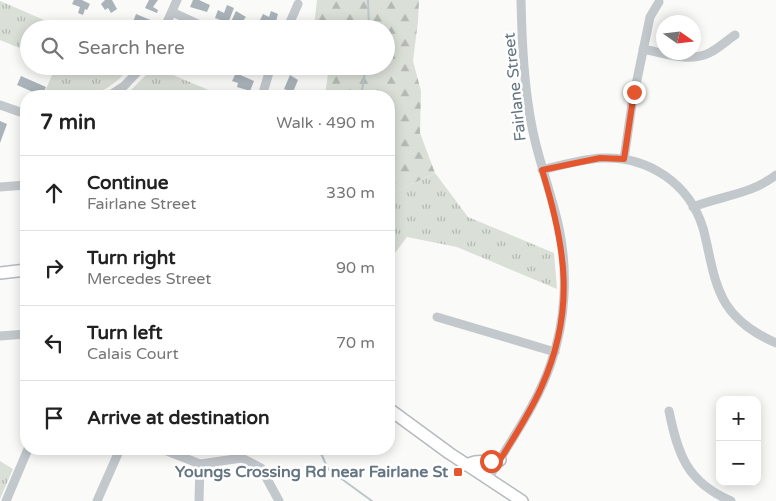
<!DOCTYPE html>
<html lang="en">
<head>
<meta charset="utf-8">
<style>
  :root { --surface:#fff; --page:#f2f2f2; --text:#222; --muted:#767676; --line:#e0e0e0 }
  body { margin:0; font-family:"Varela Round",sans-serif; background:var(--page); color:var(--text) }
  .controls { position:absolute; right:15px; bottom:15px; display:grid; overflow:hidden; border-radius:10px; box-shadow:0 2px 12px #0003 }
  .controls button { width:45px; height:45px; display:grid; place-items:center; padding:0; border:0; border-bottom:1px solid var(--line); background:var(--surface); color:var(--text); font:25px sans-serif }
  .compass { position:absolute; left:656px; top:15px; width:45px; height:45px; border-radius:50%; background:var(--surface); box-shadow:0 2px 12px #0003; rotate:104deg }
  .stop { position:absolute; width:15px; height:15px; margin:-11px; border:4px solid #e4572e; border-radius:50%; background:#fff }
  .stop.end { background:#e4572e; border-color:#fff; box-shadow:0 1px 5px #0008 }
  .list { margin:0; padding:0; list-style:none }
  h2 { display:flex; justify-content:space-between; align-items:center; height:65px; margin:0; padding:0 20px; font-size:21px }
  h2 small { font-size:16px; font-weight:400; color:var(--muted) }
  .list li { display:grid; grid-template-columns:32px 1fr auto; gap:15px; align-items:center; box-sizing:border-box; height:75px; padding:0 20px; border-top:1px solid var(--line) }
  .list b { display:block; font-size:19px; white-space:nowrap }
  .list p { margin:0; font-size:16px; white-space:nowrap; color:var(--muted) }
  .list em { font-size:16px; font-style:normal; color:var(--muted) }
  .icon { flex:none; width:28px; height:28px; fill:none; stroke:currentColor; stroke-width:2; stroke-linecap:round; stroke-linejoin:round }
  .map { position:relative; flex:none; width:776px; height:501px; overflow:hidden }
  .search { position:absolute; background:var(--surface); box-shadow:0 2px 12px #0003; left:20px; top:20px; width:375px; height:55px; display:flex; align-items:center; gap:12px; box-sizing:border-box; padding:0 18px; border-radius:28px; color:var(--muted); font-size:19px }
  .panel { position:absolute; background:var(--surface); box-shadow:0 2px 12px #0003; left:20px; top:90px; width:375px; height:365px; border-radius:20px }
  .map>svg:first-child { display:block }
  .grass { fill:url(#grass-tufts) }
  .forest { fill:url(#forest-firs) }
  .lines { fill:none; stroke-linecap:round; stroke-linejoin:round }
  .stream { stroke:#bbc7cb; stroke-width:2 }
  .building { fill:#aab3b9 }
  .major-casing { stroke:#b5babe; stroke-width:14 }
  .minor { stroke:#c3c8cc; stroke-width:9 }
  .major { stroke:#fff; stroke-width:11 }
  .route { stroke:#e4572e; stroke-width:6 }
  .poi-dot { fill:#e4572e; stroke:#fff; stroke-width:2 }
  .labels { text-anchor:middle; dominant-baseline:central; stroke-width:5; stroke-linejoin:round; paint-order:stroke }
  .street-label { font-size:16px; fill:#657683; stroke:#fff }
  .poi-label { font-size:16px; font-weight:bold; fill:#657683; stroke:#fff; text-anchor:end }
</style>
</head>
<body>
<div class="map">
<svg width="776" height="501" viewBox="0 0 776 501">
  <defs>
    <pattern id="grass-tufts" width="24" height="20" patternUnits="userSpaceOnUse" patternTransform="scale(1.25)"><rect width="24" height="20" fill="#dadfd7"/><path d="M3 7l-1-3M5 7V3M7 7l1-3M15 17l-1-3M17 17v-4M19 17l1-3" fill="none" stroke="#b4b9b4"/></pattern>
    <pattern id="forest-firs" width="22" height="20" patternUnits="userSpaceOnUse" patternTransform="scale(1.25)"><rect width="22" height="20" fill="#dadfd7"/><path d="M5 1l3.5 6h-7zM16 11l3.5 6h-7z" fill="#b4b9b4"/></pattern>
  </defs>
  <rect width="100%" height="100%" fill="#fafaf8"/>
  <path class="grass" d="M0,1L65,29H29V52L0,40Z
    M56,66H132C100,101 88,96 43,96Z
    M154,67L223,96H125Z
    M435,173L468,217L554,253L557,289L457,247L407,237L389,261V189L395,192Z
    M0,461L13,469L0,499Z"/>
  <path class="forest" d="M317,0H419L418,21L413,61L421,91L420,133L435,173L395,192L389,189V96H325L329,66H386V29H318L314,26Z"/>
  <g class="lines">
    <path class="stream" d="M368,0L369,29
      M361,96L366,66
      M319,449L328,469L372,501"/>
  </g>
  <path class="building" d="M74,0H82L90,4L87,10L85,9L83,15L78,13L80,7L72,4Z
    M105,0H112L117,9L111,13L108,8L105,10L101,4Z
    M149,0H158L153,7L158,10L157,13L145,8Z
    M193,0H199L210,5L207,12L190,7Z
    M227,5L234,8L228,23L215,18L218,10L224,13Z
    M236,11L246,17L242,22L244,23L242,29L230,24Z
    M271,11L278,14L274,29L259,22L263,14L269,17Z
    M136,14L153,21L149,29H145L133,22Z
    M242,66H255L256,68L253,74L241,69Z
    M236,73L254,81L250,91L237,87L238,83L232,81Z
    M290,75L298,80L293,92L284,89Z
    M21,76L46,87L42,96L17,85Z
    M0,121L7,124L0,143Z"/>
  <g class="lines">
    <defs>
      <path id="major" d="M0,273L26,270
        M389,409L449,453L522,501
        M466,465L475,462L500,460"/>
    </defs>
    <use href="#major" class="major-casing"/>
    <path class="minor" d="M172,12L209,29
      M164,29L177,0
      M287,29L298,4
      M643,49C664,53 689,63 709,53C718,49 726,41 735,35
      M109,96L124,86L143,66
      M262,96L271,66
      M0,105L26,114
      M624,159L632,104L650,17L659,2
      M542,170C562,165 582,159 602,158C648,156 689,183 703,228C710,253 712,281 726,304C738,323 756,334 776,343
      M0,187L26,185
      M693,207C723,195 750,195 776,175
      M437,317L555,352
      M0,336L26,334
      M669,411C678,455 687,482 731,501
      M162,449L200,464L242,458L261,468L279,501
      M488,479C510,441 537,405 551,363C566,320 568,271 559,228C552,195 540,165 533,132C524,89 522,44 521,0
      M6,501L28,449
      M97,501L120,449
      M199,501L200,464"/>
    <use href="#major" class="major"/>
  </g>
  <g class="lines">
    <path class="route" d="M491,461L500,460C514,437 530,413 541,388C576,311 566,248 542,170L600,158L624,159L634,92"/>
  </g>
  <rect class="poi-dot" x="453" y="467" width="10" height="10" rx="2.5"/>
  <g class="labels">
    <g class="street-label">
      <text transform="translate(515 87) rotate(-96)">Fairlane Street</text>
    </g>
    <g class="poi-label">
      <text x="448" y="472">Youngs Crossing Rd near Fairlane St</text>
    </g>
  </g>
</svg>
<div class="controls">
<button>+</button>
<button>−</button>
</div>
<svg class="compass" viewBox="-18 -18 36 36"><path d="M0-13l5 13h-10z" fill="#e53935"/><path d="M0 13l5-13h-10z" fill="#767676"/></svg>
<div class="stop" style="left:491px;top:461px"></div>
<div class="stop end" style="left:634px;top:92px"></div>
<div class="search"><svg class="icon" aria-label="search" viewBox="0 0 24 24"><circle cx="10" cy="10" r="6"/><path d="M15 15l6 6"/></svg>Search here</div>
<section class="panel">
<h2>7 min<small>Walk · 490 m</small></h2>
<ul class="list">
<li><svg class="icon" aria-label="ahead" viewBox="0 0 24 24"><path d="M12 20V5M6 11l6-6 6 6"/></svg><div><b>Continue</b><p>Fairlane Street</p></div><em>330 m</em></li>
<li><svg class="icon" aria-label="right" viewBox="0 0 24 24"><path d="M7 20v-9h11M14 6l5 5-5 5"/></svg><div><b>Turn right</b><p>Mercedes Street</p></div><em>90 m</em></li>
<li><svg class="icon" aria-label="left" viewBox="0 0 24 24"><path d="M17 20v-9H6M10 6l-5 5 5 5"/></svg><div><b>Turn left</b><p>Calais Court</p></div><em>70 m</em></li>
<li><svg class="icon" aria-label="arrive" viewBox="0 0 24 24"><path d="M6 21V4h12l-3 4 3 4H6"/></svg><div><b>Arrive at destination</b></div></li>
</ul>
</section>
</div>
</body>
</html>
